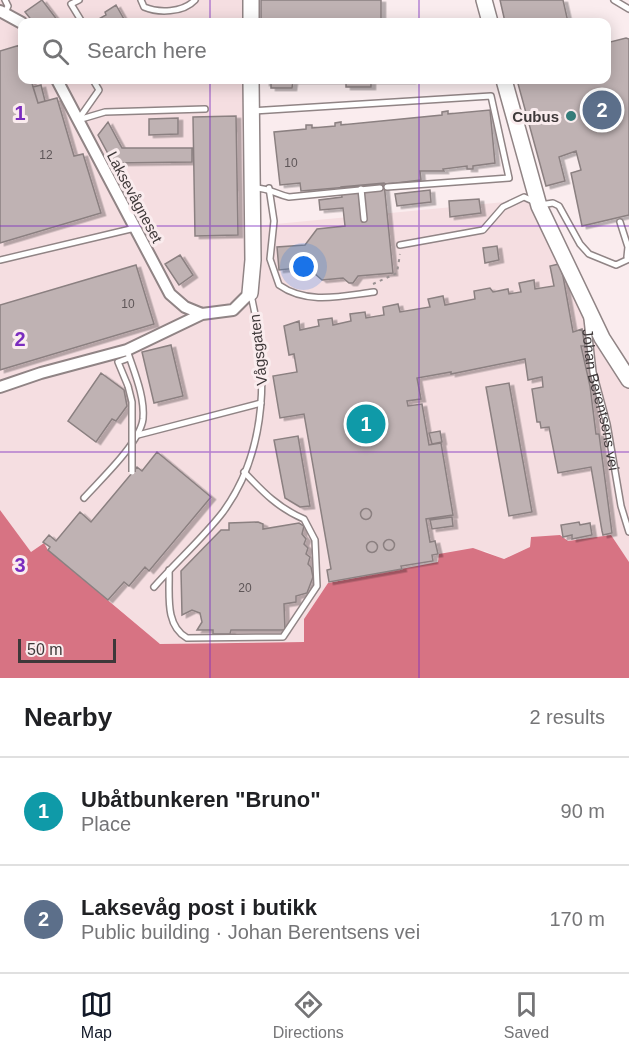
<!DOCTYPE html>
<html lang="en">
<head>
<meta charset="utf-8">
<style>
  :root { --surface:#fff; --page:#f6f6f6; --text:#202124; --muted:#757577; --line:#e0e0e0; --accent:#111827 }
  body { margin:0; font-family:Arial,sans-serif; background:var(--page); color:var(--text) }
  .scale { position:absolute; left:18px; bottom:15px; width:98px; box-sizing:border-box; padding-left:6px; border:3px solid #3e3839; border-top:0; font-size:16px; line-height:21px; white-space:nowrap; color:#3e3839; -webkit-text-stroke:4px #faecee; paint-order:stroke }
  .you { position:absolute; left:304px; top:267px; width:21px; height:21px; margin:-15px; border:4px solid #fff; border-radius:50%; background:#1a73e8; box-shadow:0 0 0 9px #1a73e833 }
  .badge { display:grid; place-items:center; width:39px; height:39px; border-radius:50%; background:var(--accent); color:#fff; font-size:20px; font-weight:700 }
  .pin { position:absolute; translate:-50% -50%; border:3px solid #fff; box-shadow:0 2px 6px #0006 }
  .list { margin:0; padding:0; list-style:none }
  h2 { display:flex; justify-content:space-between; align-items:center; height:78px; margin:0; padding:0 24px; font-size:26px }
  h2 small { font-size:20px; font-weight:400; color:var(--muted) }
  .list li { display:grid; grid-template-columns:39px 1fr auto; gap:18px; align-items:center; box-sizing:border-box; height:108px; padding:0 24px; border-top:2px solid var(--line) }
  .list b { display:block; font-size:22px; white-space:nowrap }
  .list p { margin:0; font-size:20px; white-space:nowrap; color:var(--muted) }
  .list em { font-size:20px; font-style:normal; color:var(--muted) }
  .icon { flex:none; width:33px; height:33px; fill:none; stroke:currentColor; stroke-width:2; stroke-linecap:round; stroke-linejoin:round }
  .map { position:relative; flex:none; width:629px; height:678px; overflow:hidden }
  .search { position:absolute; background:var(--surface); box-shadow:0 3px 15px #0003; left:18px; right:18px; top:18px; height:66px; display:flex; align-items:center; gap:15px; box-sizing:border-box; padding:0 21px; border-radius:12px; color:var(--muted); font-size:22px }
  .sheet { height:294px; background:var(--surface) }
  nav { display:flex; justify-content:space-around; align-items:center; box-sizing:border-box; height:84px; border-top:2px solid var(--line); background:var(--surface); font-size:16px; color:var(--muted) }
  nav a { display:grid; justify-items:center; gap:3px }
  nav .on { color:var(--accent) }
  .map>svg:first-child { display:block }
  .built { fill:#f5dee1 }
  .water { fill:#d77383 }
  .building { fill:#bfb2b3; stroke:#8b8081; stroke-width:1.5; filter:url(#shadow) }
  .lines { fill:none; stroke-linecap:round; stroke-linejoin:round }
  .lane-casing { stroke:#908485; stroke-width:8 }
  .street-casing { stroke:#908485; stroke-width:14 }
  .secondary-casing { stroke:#908485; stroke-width:18 }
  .path { stroke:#9a9192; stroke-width:2; stroke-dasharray:3 4.5; stroke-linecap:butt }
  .lane { stroke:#fff; stroke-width:5 }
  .street { stroke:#fff; stroke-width:10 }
  .secondary { stroke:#fff; stroke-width:15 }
  .lane-bridge-casing { stroke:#908485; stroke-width:8; stroke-linecap:butt }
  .lane-bridge { stroke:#fff; stroke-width:5 }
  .grid { fill:none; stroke:#7b2cbf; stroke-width:1.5; stroke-opacity:0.55 }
  .poi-dot { fill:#357d7a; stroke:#faecee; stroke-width:2 }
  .labels { text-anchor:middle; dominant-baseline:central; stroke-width:6; stroke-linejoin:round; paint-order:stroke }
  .number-label { font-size:12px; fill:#5e5658 }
  .poi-label { font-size:15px; font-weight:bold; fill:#3e3839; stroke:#faecee; text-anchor:end }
  .street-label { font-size:15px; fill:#3e3839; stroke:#faecee }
  .grid-label { font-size:20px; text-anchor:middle; font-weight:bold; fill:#7b2cbf; stroke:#faecee; stroke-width:6; stroke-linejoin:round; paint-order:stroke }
</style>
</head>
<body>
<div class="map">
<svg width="629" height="678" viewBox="0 0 629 678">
  <defs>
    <filter id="shadow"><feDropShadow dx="4.5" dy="2.5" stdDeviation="0" flood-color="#0004"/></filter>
  </defs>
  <rect width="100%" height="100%" fill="#faecee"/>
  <path class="built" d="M0,0H253V22H22V80H253L255,226L535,199L595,318L629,365V562L610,535L568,541L531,537L530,547L503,559L485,551L328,583L304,619V642L160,644L48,549L44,543L31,552L0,510Z"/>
  <path class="water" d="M0,510L31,552L44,543L48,550L160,644L304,642V619L328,583L438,562L439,554L473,548L504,559L530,547L531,537L560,535L568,541L611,535L629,562V678H0Z"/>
  <path class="building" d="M42,0L58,21L56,22H33L25,12Z
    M261,0H381V22H261Z
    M500,0H563L568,22H505Z
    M116,5L125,21L99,22L97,20L106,15L105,12Z
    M626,38L629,39V215L582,226L571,173L581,170L576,151L559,157L565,181L546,186L517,80H606V43Z
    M20,45L22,80H31L38,103L57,98L74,156L83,154L101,213L0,243V51Z
    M265,80H411V81H371V87H346V81H293L292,88H271V83H265Z
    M41,85L45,101L38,103L33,87Z
    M490,110L495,163L473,166V169H467V166L443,169L444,171H420L421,180L396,183L301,191L300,183L280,185L274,132L306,129V125H312V128L335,126V123L341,122V125L442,115V112L448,111V114Z
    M236,116L238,235L195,236L193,117Z
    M178,118V134L149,135V119Z
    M108,122L122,148H192V162L113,163L98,135Z
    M384,183L393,273L358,276L353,283H349L343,278L322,280L307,267L279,270L277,247L305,245L317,229L345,226L343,208L320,210L319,200L342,197L341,187Z
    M430,190L431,202L397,206L395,194Z
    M479,199L481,213L450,217L449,201Z
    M497,246L499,260L485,263L483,248Z
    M180,255L193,275L179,285L165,264Z
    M559,264L563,276L573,332L582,329L585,346H581L590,386L596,434H599L612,533L603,535L602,531L591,467L558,473L549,427L541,428L540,422H537L532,389L543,387L542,377L528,380L525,359L451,374V372L417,378L421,399L407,401L408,406L422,404L429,445L441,443L453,515L426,519L430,542L435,541L438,554L432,555L433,561L401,566L402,569L329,582L327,570L331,569L304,414L280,418L273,376L297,372L294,354L289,355L284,326L299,321L300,330L319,326L318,320L332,318L333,325L351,321L350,314L365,312L366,318L384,315L383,307L398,304L400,312L430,307L428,299L443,296L445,305L475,299L474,291L490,288L493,292L508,289L509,294L521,292L519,283L534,280L535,289L554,286L550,266Z
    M136,265L154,324L0,370V305Z
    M171,345L183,396L154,403L142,352Z
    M101,373L124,390L127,406L116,421L112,419L96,442L68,421Z
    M509,383L532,512L509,516L486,387Z
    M440,431L442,442L432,444L429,433Z
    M298,436L310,506L300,507L285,498L274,440Z
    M157,452L211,497L149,571L145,567L129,586L124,582L108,600L48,550L50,547L43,542L49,535L56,541L80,512L91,522L137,467L142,471Z
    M360.5 514a5.5 5.5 0 1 1 11 0a5.5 5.5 0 1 1-11 0Z
    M452,517L453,526L432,529L430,520Z
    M258,522L263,524V529L299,523L304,526L302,534L306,539L304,544L308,548L306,554L310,557L308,564L311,567L313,577L307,593L296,596V602L284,604L285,630H231L230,634H213V630H197L202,622L200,613L192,610L182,615L181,571L221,530H229V523Z
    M579,522L580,525L590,523L592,535L572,539V535L563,537L561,525Z
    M383.5 545a5.5 5.5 0 1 1 11 0a5.5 5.5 0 1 1-11 0Z
    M366.5 547a5.5 5.5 0 1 1 11 0a5.5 5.5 0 1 1-11 0Z"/>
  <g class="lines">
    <defs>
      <g id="lane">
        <path d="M79,0L71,4L82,22"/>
        <path d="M141,0L144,7C158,13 183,13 195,0"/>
        <path d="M614,0L629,9"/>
        <path d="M5,13L8,6L5,0"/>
        <path d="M252,111L491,96L509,178L387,187"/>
        <path d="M78,120L105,112L205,109"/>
        <path d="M78,120L99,90L93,80"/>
        <path d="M254,188C270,188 275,194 289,197L380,188"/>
        <path d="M269,188L274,221L270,259L279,285C307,305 342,296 374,292"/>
        <path d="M361,189L364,219"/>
        <path d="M540,205L553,203L559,206L580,244L589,254L616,265L629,259"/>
        <path d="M620,222L628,247L627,257"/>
        <path d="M400,245L483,230L503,207L524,197L533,201"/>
        <path d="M0,260L135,228"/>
        <path id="s1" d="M587,319L593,372L607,424L621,506L629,532"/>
        <path d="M128,386L118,362L129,358"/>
        <path d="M138,435L261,403"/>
        <path d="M84,498C100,480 140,443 143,419C145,396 134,372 127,350"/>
        <path d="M169,570C170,593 164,625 187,638L283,637L317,586L315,540L304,519C278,508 263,492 244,472"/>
        <path d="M154,587C176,562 203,538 223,512C269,449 268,367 251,295"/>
      </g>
      <path id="street" d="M0,11L22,23
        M57,80L170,294L185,307L202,314
        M0,387L41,373L127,350L202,314L233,310L250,293"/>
      <path id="secondary" d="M251,0V22
        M484,0L490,22
        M504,80L539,206L602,338L629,380
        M250,293L253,260L251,80"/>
    </defs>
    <use href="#lane" class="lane-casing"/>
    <use href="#street" class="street-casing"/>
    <use href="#secondary" class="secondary-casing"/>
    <path class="path" d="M373,284L397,273L400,254"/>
    <use href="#lane" class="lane"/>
    <use href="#street" class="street"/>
    <use href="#secondary" class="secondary"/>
    <defs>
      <path id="lane-bridge" d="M128,386L132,402V472"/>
    </defs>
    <use href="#lane-bridge" class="lane-bridge-casing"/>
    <use href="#lane-bridge" class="lane-bridge"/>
  </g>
  <path class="grid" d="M210,0V22M419,0V22M210,80V678M419,80V678M0,226H629M0,452H629"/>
  <circle class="poi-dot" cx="571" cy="116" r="6"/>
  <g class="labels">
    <g class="number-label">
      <text x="46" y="155">12</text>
      <text x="291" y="163">10</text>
      <text x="128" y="304">10</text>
      <text x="245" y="588">20</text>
    </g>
    <g class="poi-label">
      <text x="559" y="116">Cubus</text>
    </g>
    <g class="street-label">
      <text transform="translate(135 197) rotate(62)">Laksevågneset</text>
      <text transform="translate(258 350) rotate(-96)">Vågsgaten</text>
      <text stroke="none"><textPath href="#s1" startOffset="82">Johan Berentsens vei</textPath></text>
    </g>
  </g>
  <g class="grid-label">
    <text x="20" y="120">1</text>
    <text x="20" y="346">2</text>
    <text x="20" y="572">3</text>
  </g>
</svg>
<div class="scale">50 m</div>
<div class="you"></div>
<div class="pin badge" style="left:366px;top:424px;background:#0f9aa8">1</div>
<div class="pin badge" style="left:602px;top:110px;background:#5c6f8a">2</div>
<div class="search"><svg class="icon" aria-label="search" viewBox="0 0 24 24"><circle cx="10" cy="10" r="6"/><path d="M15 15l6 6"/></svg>Search here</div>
</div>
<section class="sheet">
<h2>Nearby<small>2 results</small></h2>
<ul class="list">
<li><span class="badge" style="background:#0f9aa8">1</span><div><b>Ubåtbunkeren &quot;Bruno&quot;</b><p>Place</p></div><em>90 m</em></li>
<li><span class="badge" style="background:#5c6f8a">2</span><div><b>Laksevåg post i butikk</b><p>Public building · Johan Berentsens vei</p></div><em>170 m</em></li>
</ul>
</section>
<nav>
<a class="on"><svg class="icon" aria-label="map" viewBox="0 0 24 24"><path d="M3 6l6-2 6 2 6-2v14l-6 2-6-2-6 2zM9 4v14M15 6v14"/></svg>Map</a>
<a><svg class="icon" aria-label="directions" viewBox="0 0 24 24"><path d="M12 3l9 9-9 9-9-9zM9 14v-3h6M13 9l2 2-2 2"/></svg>Directions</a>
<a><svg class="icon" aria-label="saved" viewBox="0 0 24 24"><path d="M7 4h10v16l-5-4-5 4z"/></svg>Saved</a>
</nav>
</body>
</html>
